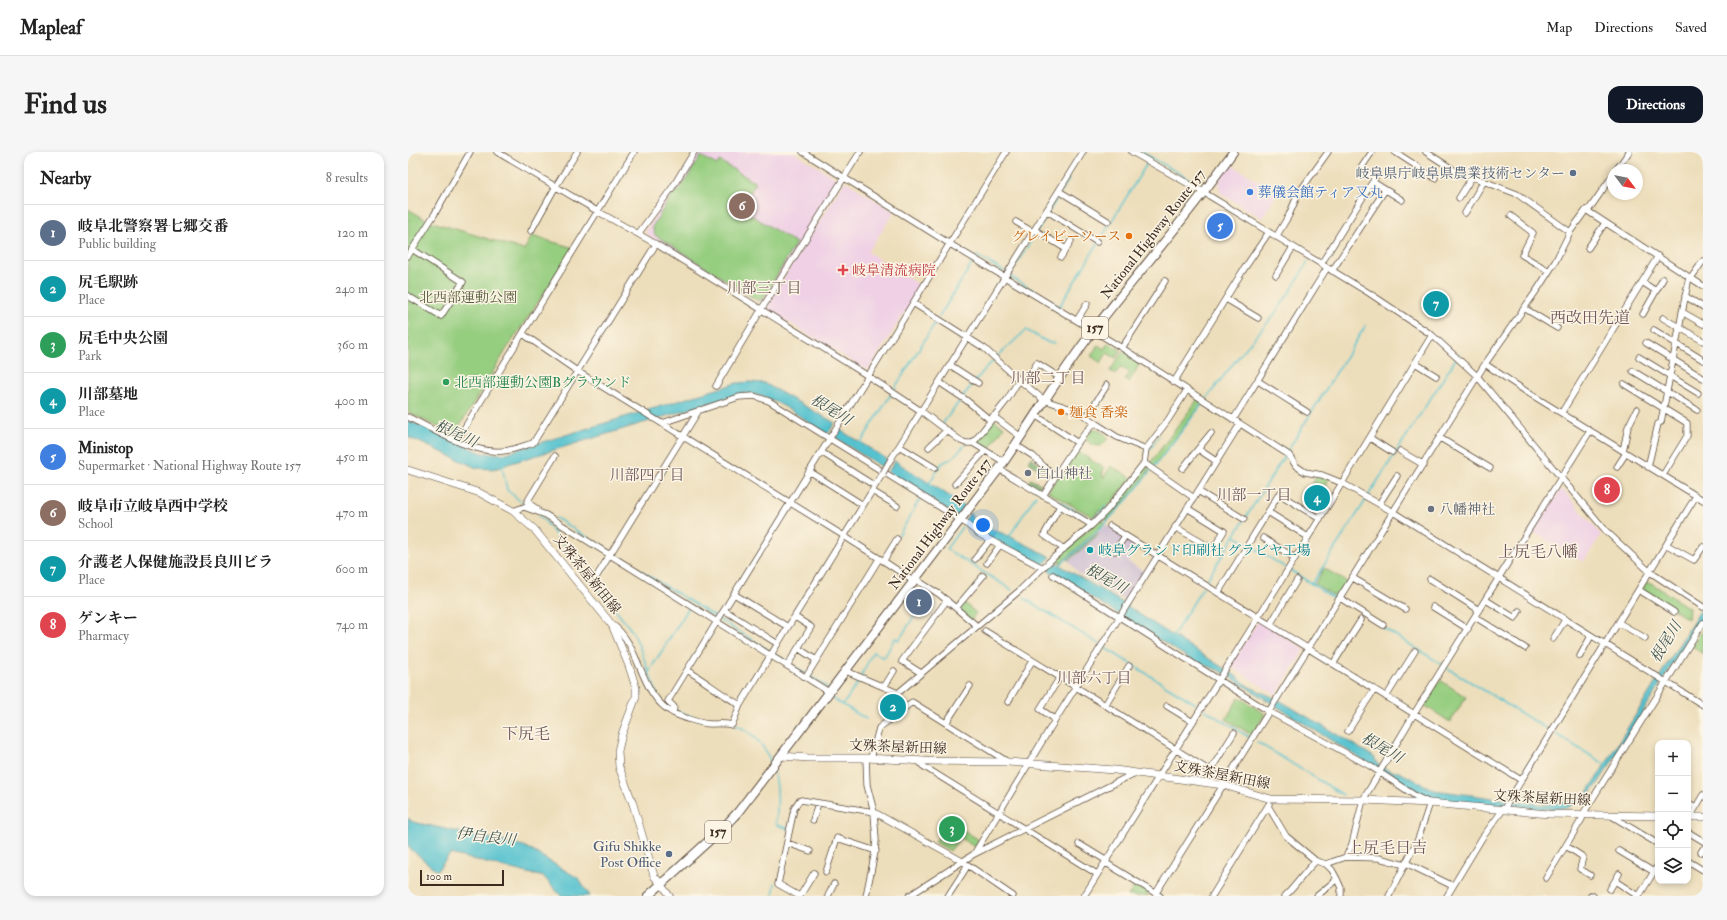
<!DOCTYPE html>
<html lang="en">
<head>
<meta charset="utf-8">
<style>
  :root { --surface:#fff; --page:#f6f6f6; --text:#222; --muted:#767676; --line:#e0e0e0; --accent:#111827 }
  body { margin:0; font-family:"IM FELL Double Pica","Noto Serif JP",serif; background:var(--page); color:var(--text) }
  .controls { position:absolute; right:12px; bottom:12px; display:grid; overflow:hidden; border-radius:8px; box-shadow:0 2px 6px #0003 }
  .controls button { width:36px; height:36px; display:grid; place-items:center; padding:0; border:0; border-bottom:1px solid var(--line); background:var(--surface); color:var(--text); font:20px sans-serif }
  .compass { position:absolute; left:1199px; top:12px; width:36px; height:36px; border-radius:50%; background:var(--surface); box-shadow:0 2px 6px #0003; rotate:122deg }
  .scale { position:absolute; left:12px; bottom:10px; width:84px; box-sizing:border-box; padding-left:4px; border:2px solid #3b2a1e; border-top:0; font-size:11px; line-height:14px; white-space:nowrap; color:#3b2a1e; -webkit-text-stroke:3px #fcf5e5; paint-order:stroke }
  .you { position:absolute; left:575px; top:373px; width:14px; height:14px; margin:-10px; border:3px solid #fff; border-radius:50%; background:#1a73e8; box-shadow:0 0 0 6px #1a73e833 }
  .badge { display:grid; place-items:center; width:26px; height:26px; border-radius:50%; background:var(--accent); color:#fff; font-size:13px; font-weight:700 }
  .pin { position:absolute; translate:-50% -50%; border:2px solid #fff; box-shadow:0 1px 4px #0006 }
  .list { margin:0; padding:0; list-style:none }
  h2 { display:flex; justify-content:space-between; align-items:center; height:52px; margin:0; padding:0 16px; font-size:17px }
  h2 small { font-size:13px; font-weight:400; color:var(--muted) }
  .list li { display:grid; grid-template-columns:26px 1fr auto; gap:12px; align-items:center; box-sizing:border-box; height:56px; padding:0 16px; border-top:1px solid var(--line) }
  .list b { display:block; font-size:15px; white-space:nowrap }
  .list p { margin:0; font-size:13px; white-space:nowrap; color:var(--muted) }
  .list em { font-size:13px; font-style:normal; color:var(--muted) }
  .icon { flex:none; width:22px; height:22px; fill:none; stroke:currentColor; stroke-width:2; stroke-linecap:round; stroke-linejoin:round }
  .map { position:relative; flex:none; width:1295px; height:744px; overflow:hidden; border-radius:12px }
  header { display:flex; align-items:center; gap:24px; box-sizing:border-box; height:56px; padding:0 20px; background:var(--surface); border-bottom:1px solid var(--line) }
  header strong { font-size:19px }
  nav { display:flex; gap:22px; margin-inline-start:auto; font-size:14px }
  .intro { display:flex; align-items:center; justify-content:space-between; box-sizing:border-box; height:96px; padding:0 24px }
  h1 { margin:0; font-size:28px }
  .button { padding:10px 18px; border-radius:12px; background:var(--accent); color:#fff; font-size:14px; font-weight:700 }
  main { display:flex; gap:24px; padding:0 24px }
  aside { flex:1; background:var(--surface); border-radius:12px; box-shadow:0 2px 6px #0003 }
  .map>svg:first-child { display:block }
  .built { fill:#efd0e5 }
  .industrial { fill:#cdbed2 }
  .green { fill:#96ce80; stroke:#687c4f }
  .forest { fill:#78b16e; stroke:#5a6e46 }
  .water { fill:#56c2cf; stroke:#487676 }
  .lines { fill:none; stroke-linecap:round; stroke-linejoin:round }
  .stream { stroke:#56c2cf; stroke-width:1.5 }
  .minor-casing { stroke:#564536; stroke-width:7 }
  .major-casing { stroke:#564536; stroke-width:8 }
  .highway-casing { stroke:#564536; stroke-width:10 }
  .minor { stroke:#fff; stroke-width:5.5 }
  .major { stroke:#fff; stroke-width:7 }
  .highway { stroke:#fff; stroke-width:8 }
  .minor-bridge-casing { stroke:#564536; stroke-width:7; stroke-linecap:butt }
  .minor-bridge { stroke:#fff; stroke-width:5.5 }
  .service-dot { fill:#5c6f8a; stroke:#fcf5e5; stroke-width:1.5 }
  .shop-dot { fill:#3f7fe0; stroke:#fcf5e5; stroke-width:1.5 }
  .food-dot { fill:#e8710a; stroke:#fcf5e5; stroke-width:1.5 }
  .health-dot { fill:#e0444e; stroke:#fcf5e5; stroke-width:1.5 }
  .leisure-dot { fill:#2e9e5b; stroke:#fcf5e5; stroke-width:1.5 }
  .worship-dot { fill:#6b7280; stroke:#fcf5e5; stroke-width:1.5 }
  .culture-dot { fill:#0f9aa8; stroke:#fcf5e5; stroke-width:1.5 }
  .labels { text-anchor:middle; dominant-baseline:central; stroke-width:3; stroke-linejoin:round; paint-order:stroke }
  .shield { fill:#fcf5e5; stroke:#75675a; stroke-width:1 }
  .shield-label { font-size:13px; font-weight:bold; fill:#3b2a1e }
  .service-label { font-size:14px; fill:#4e5e75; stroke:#fcf5e5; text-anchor:end }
  .shop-label { font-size:14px; fill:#366cbe; stroke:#fcf5e5; text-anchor:start }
  .street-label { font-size:14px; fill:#3b2a1e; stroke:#fcf5e5 }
  .food-label { font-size:14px; fill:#c56008; stroke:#fcf5e5; text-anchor:end }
  .health-label { font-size:14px; fill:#be3a42; stroke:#fcf5e5; text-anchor:start }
  .park-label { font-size:14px; fill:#565b3b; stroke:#fcf5e5 }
  .leisure-label { font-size:14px; fill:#27864d; stroke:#fcf5e5; text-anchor:start }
  .worship-label { font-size:14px; fill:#5b616d; stroke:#fcf5e5; text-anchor:start }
  .culture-label { font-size:14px; fill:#0d838f; stroke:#fcf5e5; text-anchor:start }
  .neighbourhood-label { font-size:15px; fill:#6e565a; stroke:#fcf5e5 }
  .water-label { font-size:15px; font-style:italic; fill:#435853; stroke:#fcf5e5 }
  .quarter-label { font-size:16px; fill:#6e565a; stroke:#fcf5e5 }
</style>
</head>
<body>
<header>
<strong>Mapleaf</strong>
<nav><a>Map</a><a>Directions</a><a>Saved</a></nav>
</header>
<div class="intro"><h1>Find us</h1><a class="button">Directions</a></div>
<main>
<aside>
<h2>Nearby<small>8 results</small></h2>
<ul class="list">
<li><span class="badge" style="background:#5c6f8a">1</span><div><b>岐阜北警察署七郷交番</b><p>Public building</p></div><em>120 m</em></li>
<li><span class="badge" style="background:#0f9aa8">2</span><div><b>尻毛駅跡</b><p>Place</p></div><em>240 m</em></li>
<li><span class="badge" style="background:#2e9e5b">3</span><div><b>尻毛中央公園</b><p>Park</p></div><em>360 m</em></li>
<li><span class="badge" style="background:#0f9aa8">4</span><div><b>川部墓地</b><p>Place</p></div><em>400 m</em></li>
<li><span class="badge" style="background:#3f7fe0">5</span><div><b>Ministop</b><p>Supermarket · National Highway Route 157</p></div><em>450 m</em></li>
<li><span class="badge" style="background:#8d6e63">6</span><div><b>岐阜市立岐阜西中学校</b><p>School</p></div><em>470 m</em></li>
<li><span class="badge" style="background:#0f9aa8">7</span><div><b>介護老人保健施設長良川ビラ</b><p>Place</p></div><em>600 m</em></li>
<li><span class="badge" style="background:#e0444e">8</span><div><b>ゲンキー</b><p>Pharmacy</p></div><em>740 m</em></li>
</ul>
</aside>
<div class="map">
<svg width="1295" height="744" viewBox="0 0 1295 744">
  <rect width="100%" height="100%" fill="#fcf5e5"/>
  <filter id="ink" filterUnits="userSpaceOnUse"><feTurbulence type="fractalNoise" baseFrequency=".025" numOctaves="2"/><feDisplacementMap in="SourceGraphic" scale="8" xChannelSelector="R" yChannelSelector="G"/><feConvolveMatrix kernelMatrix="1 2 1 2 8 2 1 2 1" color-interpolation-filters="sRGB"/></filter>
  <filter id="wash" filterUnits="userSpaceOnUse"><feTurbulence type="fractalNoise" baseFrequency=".012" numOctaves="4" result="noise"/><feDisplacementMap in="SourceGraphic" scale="16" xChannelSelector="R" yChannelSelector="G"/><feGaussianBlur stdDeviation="0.9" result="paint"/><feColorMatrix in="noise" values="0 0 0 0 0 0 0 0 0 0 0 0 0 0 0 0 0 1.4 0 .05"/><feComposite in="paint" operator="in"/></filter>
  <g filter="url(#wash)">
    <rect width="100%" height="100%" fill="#eddebb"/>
    <path class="built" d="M288,0H385L428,26L429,31L355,149L351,150L239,83L238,78Z
      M822,12L852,30L854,29L871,38L854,66L813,42L811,28Z
      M437,29L486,60L460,100L513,134L460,219L357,156Z
      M1152,338L1157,340L1193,383L1175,410L1125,380Z
      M851,468L897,497L868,543L822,514Z"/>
    <path class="industrial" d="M698,373L730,394L720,410L737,420L718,449L670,421L659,407Z"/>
    <path class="green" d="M293,4L309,13L312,9L348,31L332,56L388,91L355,147L350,149L247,83L244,75L267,38L270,40Z
      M0,57L18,68L116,98L124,84L166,96L100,195L46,283L0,260Z
      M700,191L713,198L708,206L699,201L693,211L683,204L690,193L696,197Z
      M715,199L732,211L721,230L717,227L722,221L713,215L707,222L702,219Z
      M790,247L795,250L744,317L740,314Z
      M585,267L596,275L581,297L569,290Z
      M685,277H689L698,283L699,288L693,294L684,293L677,287Z
      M667,298L696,316L694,324L696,325L703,314L724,326L695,360L691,358L685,365L640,340Z
      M736,314L742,317L729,335L699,368L694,365Z
      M909,323L921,327L913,341L903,335Z
      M692,367L697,371L653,411L646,408Z
      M690,381L691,382L661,408L660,407Z
      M916,416L939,430L930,446L907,432Z
      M1238,430L1243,431L1281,456L1280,467L1234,438Z
      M554,449L568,461L563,468L548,456Z
      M1295,477V502L1284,494Z
      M1032,528L1058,545L1042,570L1016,553Z
      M831,545L857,562L844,583L818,567Z
      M540,668L571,688L567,695L552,686L542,699L527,690Z
      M728,732L740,739L741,741L739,744H720Z"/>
    <path class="forest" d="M623,305L637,317L635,320L620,310Z
      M622,327L633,332L629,338L619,332Z"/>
    <path class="water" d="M342,230L356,231L427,271L419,283C393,266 366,242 334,241L100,312C89,318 81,317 69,316L0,285V268L74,301L95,302L329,231Z
      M432,278L479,307L474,315L427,286Z
      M487,309L557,354L550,365L480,320Z
      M562,361L564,366L571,372L601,384L643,405L635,413L572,381L557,369Z
      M645,409L715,451L737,466L828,524L840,534L871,548L933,585L966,605L970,613L982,619L991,620L1026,638L1137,653L1162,649L1180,640L1295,454V464L1191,630L1178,647L1158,656L1135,657L1021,647L1014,645L812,519L782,507L646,422L638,416Z
      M0,666L5,670L116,694L170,726L182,744H153L136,725L42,702L29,719L0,695Z"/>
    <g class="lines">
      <path class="stream" d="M734,0L783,28
        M642,58L661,27
        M640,62L602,122L603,125L652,155
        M568,105L569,104L597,120
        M651,155L743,5
        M531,165L566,108
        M589,205L618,178L641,191H647
        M555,244L577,217L586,208
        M798,247L832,203L866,163L884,137L900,109
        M534,273C540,263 547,256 553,247
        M452,292L529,168
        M740,300L751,284
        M94,314L99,338L117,353
        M746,315L796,250
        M521,332L533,312L544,306L557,293
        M960,344L1051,202
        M648,348L684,368L699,354
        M131,357L140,361
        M130,363L136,368L224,479L230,491L249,542
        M148,366L362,499
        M554,375L538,397L604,438
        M491,383L513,345
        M827,384L878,416
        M601,385L628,343
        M652,413C685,384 717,354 743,318
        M882,418L929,448
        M193,423L203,406
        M797,431L958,173
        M904,432L958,348
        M616,446L788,552
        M974,475L1035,513
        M765,484L795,435
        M365,501L379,510
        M382,512L398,522
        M1038,515L1142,579
        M240,521L282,454
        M401,524L418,534L419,536
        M453,524L465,500L476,506L487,486L491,488L512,455
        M422,545L458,567
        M435,553L452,527
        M796,557L841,585
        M268,559L297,569
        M326,572C342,578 358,594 363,611
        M1146,581L1198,613
        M849,590L935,643
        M366,619C371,636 370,653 368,671L369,673L379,676V678
        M365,744L367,731"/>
    </g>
  </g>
  <g filter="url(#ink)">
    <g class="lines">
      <defs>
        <path id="minor" d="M89,0L189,59L248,92L460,224L513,259L553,289L558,291H565L596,310
          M395,0L542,92L714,196L881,303L888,314L897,320L914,323L934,331L985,360L1295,553
          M724,0L795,40L961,141L1024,183L1069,224L1154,327L1198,379L1242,420L1295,455
          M987,0L1027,26
          M1018,0L1052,22L1070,27L1109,42L1162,80
          M1208,18L1221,0
          M965,30L994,48
          M651,39L700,69
          M1051,46L1064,25
          M1178,58L1295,134
          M639,59L689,90
          M1057,61L1076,29
          M1103,64L1125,81L1114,103L1141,119
          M608,70L625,80
          M627,78L658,97L653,105
          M123,79L148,34L169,0
          M230,82L264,36L286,0
          M868,85L881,63L890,42L920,0
          M1180,96L1197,71
          M658,97L663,89
          M0,104L26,63L62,0
          M913,112L967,26L953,16L964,0
          M924,119L977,38
          M868,123L885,95
          M1283,126L1295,109
          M1234,130L1248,139
          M0,144L33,164L55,130L4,97
          M1277,144L1295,155
          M818,147L850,166
          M505,151L576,196L611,228
          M1116,156L1149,176
          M1274,160L1295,172
          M1235,162L1255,127
          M1255,166L1295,189
          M669,168L679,152
          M1246,178L1295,208
          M115,182L169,219L436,384C459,399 483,413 505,429
          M1238,191L1295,226
          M714,196L757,129
          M1231,205L1290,241
          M1007,211L1028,224
          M1077,212L1131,135L1147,110L1162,80L1178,58L1182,56L1205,23
          M542,213L570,231
          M1225,219L1289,258
          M850,229L899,260
          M531,230L558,248L582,268
          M766,230L834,120L861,80
          M616,232L629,211L651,225
          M1216,232L1279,271V284L1255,323
          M308,234L353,158L452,0
          M1154,260L1250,104
          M627,263L670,291
          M585,264L613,285
          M679,264L699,233
          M0,265C27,278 64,302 95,299C105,298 115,294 125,291L248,92
          M825,268L919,116
          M1253,270L1281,125
          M254,271L331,245L346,244L361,249L556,370L571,382L635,416
          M962,286L984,300
          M1032,286L1082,316
          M49,288L226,0
          M565,291L599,248L611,228L636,248L670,259L687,271
          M608,293L625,304L647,325
          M491,294L527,316
          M521,295L539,278
          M790,297L803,281
          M992,299L1016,313
          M1215,299L1220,275L1229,257
          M413,300L467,334
          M483,307L675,0
          M736,311L786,346
          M1209,315L1218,301
          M1240,315L1250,272
          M775,316L790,297L808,309
          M591,317L684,373
          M401,319L455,353
          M547,332L577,299
          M464,339L489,354
          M790,339L836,367
          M635,344C644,330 675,278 687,271L709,285L738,297
          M971,352L989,324
          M652,354L636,383L656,397
          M129,357L119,350L147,304
          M105,359L116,355L138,363L421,540
          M860,360L900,385
          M702,374L1113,628
          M767,375L805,397L816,379L779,356
          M855,386L887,406
          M1259,393L1286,408L1295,395
          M707,399L717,384
          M567,407L582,388
          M476,408L489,387
          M579,411L592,393
          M645,423L862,560L962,614L1009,645L1022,651L1010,687L981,744
          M945,426L997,457
          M187,427L291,258
          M507,427L531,442L569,474
          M1022,427L1071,458
          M1231,438L1266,460
          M810,441L871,342L912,367
          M326,442L380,475
          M932,446L975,473
          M1078,448L1107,466L1111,459
          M1025,455L1060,477
          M548,456L575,424
          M316,458L370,492
          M1067,465L1117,496
          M1211,471L1237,486
          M205,473C234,495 231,543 265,561C273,565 294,572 303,572C310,572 316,571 324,573L332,553L475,321
          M862,473L889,428
          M577,479L697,553L818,629
          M1145,487L1157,468
          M390,496L408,508
          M1172,504L1183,484
          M925,512L953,468
          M379,514L403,475L387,465
          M279,518C297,529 313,542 332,553
          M438,519L490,541L611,439L646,405L684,373L699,358L736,311L738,297L760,268L779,238
          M513,521L494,509L539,448
          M398,525L471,407
          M476,535L486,519
          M978,545L1007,499
          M600,550L624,509
          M697,553L721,514
          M759,554L785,570
          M265,561L266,555L260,549L598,0
          M647,567L632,557L652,525
          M538,571L562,534
          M940,579L966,538
          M463,606L471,576L504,550L600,610
          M511,609L515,614L689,722
          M802,619L826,581
          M1280,651L1288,655
          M860,654L878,684L908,709L918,712L924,718L929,727L933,736V744
          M1202,663L1250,692
          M1281,667L1295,643
          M405,668L410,651
          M1280,680L1295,689
          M379,691L402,699
          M671,692L699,709
          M1158,694L1175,705L1172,717L1182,723
          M1211,699L1246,720
          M1293,700L1295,697
          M566,702L641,578L832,272
          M938,705L971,706L997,713
          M1280,709L1295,718
          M698,711L752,744
          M998,711L1045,734
          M918,712L938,705L944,692L955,648L1006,562L1182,279
          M418,720L429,686L468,699
          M1138,726L1174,667L1175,662L1295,471
          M1207,729L1230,744
          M253,732L262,744
          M1202,737L1211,722
          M748,741L1077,212L1119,240L1295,348
          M1183,743L1185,744
          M391,744L370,732L386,657L390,650L393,648L466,660L554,709L605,744
          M392,744L406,721
          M420,744L426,732
          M458,744L467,700L468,688L466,660L459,633L458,606
          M501,744L566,702L727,621
          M540,744L560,713
          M676,744L934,331L1024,183
          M804,744L861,652
          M877,744C889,733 896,720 908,709
          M909,744L929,727
          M1039,744L1074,686L1097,655L1288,344
          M1231,744L1250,713"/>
        <path id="major" d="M0,318L72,341L105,359L126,377L204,473L221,514L228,536V545L214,582L210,599L211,615L225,652L246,724L253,732
          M373,604L401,606H458L517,609L600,610L707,618L815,633L863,647L955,648L1022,651L1141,662L1250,664
          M1280,665H1295"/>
        <path id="highway" d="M240,744L316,675L330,660L591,317C623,271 651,223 685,179C731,119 782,62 825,0"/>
      </defs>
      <use href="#minor" class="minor-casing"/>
      <use href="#major" class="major-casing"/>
      <use href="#highway" class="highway-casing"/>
      <use href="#minor" class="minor"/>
      <use href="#major" class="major"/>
      <use href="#highway" class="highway"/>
      <defs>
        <path id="minor-bridge" d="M475,321L483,307"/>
      </defs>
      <use href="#minor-bridge" class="minor-bridge-casing"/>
      <use href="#minor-bridge" class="minor-bridge"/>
    </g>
  </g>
  <g class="service-dot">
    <circle cx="1165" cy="21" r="4"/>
    <circle cx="261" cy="702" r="4"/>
  </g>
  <circle class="shop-dot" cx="842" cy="40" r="4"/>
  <g class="food-dot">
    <circle cx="721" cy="84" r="4"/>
    <circle cx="653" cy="260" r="4"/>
  </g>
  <path class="health-dot" d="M433 112h4v4h4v4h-4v4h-4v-4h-4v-4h4z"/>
  <circle class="leisure-dot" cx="38" cy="230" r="4"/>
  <g class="worship-dot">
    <circle cx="620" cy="321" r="4"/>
    <circle cx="1023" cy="357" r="4"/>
  </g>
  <circle class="culture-dot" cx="682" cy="398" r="4"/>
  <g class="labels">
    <g class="shield">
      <rect x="674" y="165" width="26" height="22" rx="3"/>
      <rect x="297" y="669" width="26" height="22" rx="3"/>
    </g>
    <g class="shield-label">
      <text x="687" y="176">157</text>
      <text x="310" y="680">157</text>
    </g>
    <g class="service-label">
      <text x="1157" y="21">岐阜県庁岐阜県農業技術センター</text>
      <text x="253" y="694">Gifu Shikke<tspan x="253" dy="16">Post Office</tspan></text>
    </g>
    <g class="shop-label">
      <text x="850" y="40">葬儀会館ティア又丸</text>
    </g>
    <g class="street-label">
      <text transform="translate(745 82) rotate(-52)">National Highway Route 157</text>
      <text transform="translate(532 372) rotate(-53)">National Highway Route 157</text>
      <text transform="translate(179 422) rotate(51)">文殊茶屋新田線</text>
      <text transform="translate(490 595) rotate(2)">文殊茶屋新田線</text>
      <text transform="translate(814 623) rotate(11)">文殊茶屋新田線</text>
      <text transform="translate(1134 646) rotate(3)">文殊茶屋新田線</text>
    </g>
    <g class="food-label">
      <text x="713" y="84">グレイビーソース</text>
      <text x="661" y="260" text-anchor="start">麺食 香楽</text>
    </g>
    <g class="health-label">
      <text x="444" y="118">岐阜清流病院</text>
    </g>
    <g class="park-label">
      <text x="60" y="145">北西部運動公園</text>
    </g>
    <g class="leisure-label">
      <text x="46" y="230">北西部運動公園Bグラウンド</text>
    </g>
    <g class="worship-label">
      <text x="628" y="321">白山神社</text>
      <text x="1031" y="357">八幡神社</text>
    </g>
    <g class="culture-label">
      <text x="690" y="398">岐阜グランド印刷社 グラビヤ工場</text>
    </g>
    <g class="neighbourhood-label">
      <text x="356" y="136">川部三丁目</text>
      <text x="640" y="226">川部二丁目</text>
      <text x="239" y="323">川部四丁目</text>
      <text x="846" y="343">川部一丁目</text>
      <text x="686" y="526">川部六丁目</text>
    </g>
    <g class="water-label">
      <text transform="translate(423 258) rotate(32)">根尾川</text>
      <text transform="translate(48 282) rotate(24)">根尾川</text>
      <text transform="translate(698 427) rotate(29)">根尾川</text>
      <text transform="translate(1258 490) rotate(-58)">根尾川</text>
      <text transform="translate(974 596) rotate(30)">根尾川</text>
      <text transform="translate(78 685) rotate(7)">伊自良川</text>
    </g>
    <g class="quarter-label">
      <text x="1182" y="166">西改田先道</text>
      <text x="1130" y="400">上尻毛八幡</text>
      <text x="118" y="582">下尻毛</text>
      <text x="979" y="696">上尻毛日吉</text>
    </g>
  </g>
</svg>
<div class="controls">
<button>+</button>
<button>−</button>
<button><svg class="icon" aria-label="locate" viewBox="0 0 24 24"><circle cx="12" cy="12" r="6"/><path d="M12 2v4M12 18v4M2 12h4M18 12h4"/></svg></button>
<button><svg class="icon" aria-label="layers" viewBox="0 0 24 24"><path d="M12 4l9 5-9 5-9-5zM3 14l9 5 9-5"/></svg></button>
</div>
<svg class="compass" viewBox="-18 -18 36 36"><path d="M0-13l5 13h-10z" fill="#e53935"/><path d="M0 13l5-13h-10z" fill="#767676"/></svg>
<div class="scale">100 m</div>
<div class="you"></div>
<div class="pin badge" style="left:511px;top:450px;background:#5c6f8a">1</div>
<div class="pin badge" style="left:485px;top:555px;background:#0f9aa8">2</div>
<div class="pin badge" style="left:544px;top:677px;background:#2e9e5b">3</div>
<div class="pin badge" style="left:909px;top:346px;background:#0f9aa8">4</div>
<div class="pin badge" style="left:812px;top:74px;background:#3f7fe0">5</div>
<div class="pin badge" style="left:334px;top:54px;background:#8d6e63">6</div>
<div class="pin badge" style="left:1028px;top:152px;background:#0f9aa8">7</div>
<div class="pin badge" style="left:1199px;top:338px;background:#e0444e">8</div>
</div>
</main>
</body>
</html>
